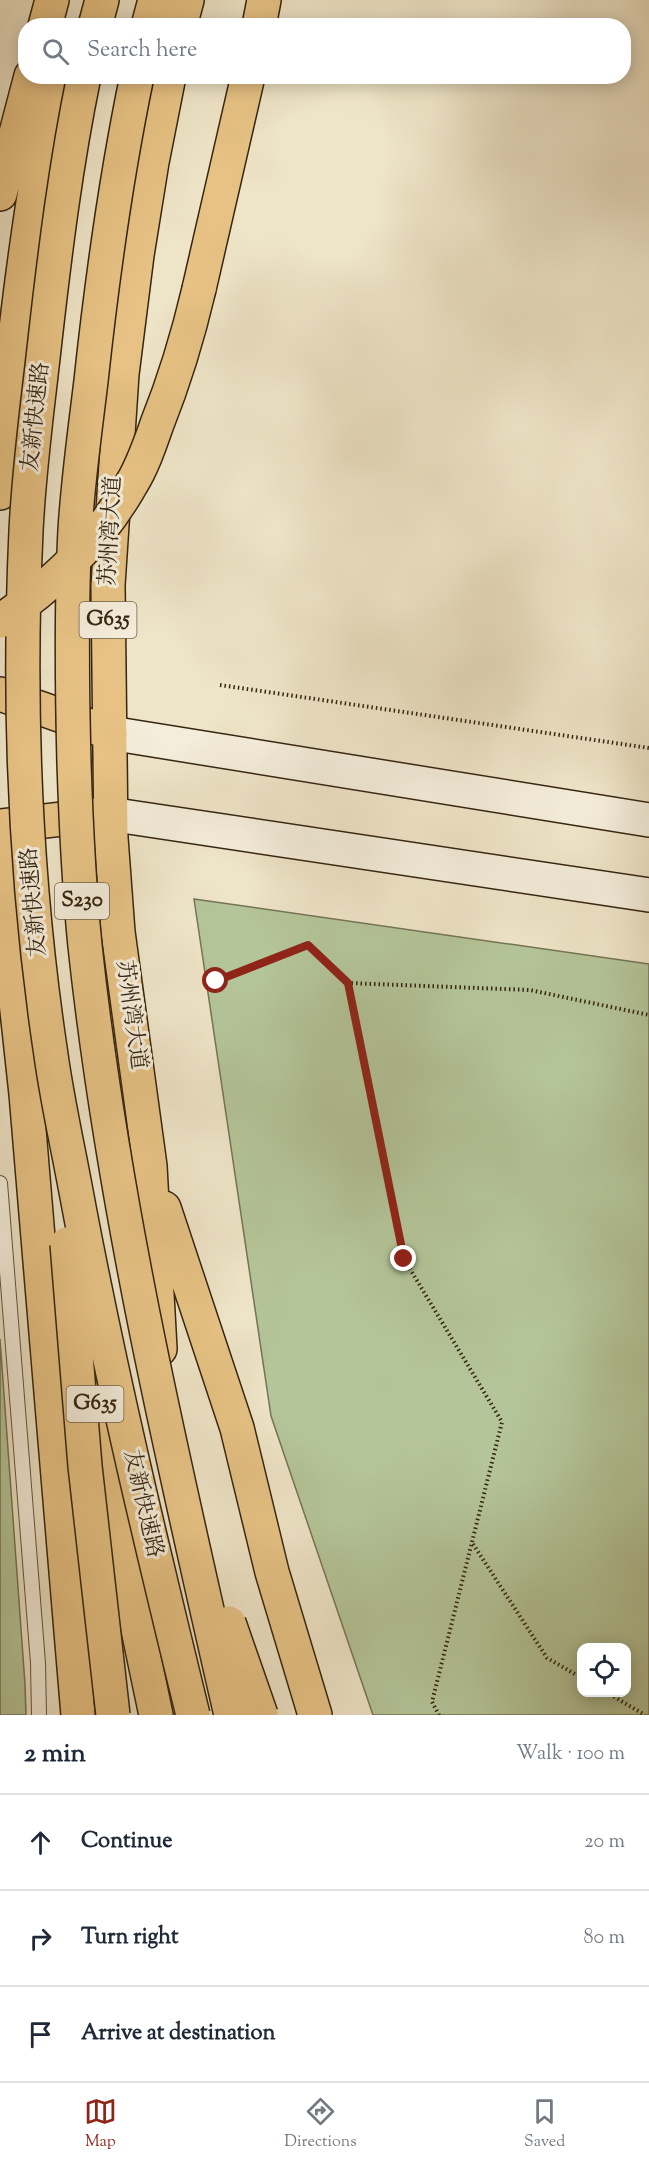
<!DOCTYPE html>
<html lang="en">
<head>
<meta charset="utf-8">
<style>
  :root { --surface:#fff; --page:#f6f6f7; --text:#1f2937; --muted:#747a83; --line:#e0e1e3; --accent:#8f2418 }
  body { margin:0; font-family:"Sorts Mill Goudy","Noto Serif SC",serif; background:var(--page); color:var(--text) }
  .controls { position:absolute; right:18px; bottom:18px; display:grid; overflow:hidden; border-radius:12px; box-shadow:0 3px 15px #0003 }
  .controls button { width:54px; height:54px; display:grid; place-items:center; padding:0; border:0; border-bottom:2px solid var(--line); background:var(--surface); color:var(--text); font:30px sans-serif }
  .stop { position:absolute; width:18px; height:18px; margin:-14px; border:4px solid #8f2418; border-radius:50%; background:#fff }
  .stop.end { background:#8f2418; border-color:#fff; box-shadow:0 2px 6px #0008 }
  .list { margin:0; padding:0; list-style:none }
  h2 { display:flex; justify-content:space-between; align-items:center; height:78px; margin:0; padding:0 24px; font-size:26px }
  h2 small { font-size:20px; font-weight:400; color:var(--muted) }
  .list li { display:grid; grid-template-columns:39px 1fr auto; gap:18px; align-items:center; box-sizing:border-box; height:96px; padding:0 24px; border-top:2px solid var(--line) }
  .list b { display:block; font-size:22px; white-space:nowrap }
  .list em { font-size:20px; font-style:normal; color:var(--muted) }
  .icon { flex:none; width:33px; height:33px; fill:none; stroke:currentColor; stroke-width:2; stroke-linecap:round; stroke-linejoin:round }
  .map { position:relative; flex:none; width:649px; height:1715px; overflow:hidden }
  .search { position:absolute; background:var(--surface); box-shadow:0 3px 15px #0003; left:18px; right:18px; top:18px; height:66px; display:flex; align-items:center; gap:15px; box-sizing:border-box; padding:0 21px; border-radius:24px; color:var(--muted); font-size:22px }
  .sheet { height:366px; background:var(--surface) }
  nav { display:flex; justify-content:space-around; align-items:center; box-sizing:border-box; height:84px; border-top:2px solid var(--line); background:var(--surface); font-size:16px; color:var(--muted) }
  nav a { display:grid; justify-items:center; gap:3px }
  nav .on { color:var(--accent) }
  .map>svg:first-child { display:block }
  .green { fill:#b4c599; stroke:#747555; stroke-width:1.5; fill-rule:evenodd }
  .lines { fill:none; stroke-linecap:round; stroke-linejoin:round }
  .service-casing { stroke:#63553e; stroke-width:16 }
  .secondary-casing { stroke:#352511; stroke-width:36 }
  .primary-casing { stroke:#352511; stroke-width:36 }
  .trunk-casing { stroke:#352511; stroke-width:36 }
  .path { stroke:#352511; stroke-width:4; stroke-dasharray:1.5 3; stroke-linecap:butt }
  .service { stroke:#f4eddb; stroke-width:14 }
  .secondary { stroke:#f4eddb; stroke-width:33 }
  .primary { stroke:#e7c284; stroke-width:33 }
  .trunk { stroke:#e7c284; stroke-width:33 }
  .trunk-bridge-casing { stroke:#352511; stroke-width:36; stroke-linecap:butt }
  .trunk-bridge { stroke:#e7c284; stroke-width:33 }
  .route { stroke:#8f2418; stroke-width:8 }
  .labels { text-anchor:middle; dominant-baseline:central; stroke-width:6; stroke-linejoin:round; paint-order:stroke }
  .shield { fill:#f4eddb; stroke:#6e614e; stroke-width:1.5 }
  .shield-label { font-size:21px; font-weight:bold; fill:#352511 }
  .street-label { font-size:22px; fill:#352511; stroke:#f4eddb }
</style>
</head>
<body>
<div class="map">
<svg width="649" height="1715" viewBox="0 0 649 1715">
  <rect width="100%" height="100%" fill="#eee4c7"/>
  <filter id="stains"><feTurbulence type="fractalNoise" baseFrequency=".00333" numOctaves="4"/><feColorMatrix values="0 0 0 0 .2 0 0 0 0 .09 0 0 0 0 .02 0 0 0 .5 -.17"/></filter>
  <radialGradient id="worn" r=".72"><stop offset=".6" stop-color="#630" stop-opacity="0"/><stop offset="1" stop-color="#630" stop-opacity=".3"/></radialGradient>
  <path class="green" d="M194,899L649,964V1715H373L271,1416ZM582,1648H626V1692H582Z
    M0,1339L25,1684L26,1715H0Z"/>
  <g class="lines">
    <defs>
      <path id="service" d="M0,1183L38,1663L39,1715"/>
      <path id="secondary" d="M110,733L649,820
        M109,814L649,895"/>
      <path id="primary" d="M0,694L110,733
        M0,826L106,814"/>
      <path id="trunk" d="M45,26L52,0
        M95,26L102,0
        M148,26L155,0
        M180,26L187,0
        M259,26L264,0
        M0,194L31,76
        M199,289L248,76
        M0,493C3,438 10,384 16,329C26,244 38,160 56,76
        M0,854L26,1094L78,1715
        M164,1208L237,1428L272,1572L315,1715
        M160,1349L150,1166L118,932L111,838L108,585L122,374L137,255L152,162L169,76
        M88,1371L123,1558L156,1715"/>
    </defs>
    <use href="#service" class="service-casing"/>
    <use href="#secondary" class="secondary-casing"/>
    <use href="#primary" class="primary-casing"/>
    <use href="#trunk" class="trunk-casing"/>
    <path class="path" d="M220,685L649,748
      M216,981L308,945L348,983L530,990L649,1015
      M348,983L404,1259L502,1422L432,1702L439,1715
      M473,1544L547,1658L582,1678
      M606,1692L645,1715"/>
    <use href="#service" class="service"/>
    <use href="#secondary" class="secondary"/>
    <use href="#primary" class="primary"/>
    <use href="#trunk" class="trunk"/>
    <defs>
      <path id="trunk-bridge" d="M84,76C66,163 55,252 45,340C38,404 29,467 26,531C18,705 25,883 51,1055C57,1099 67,1143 75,1186C108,1364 150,1539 193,1715
        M137,76C116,177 102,279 91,381C85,431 78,480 75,530C71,608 72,686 74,763C76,824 79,886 85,946C113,1206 173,1461 231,1715
        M0,621C53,585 100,540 132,483C143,465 150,444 157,424C175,379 188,336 199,289
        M67,1244L85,1466L113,1715
        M229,1623L261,1715"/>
    </defs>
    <use href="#trunk-bridge" class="trunk-bridge-casing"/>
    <use href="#trunk-bridge" class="trunk-bridge"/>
  </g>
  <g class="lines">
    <path class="route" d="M216,981L308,945L348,983L404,1259"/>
  </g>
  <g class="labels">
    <g class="shield">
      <rect x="79.5" y="602" width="57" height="36" rx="4.5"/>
      <rect x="55" y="883" width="54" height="36" rx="4.5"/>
      <rect x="66.5" y="1386" width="57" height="36" rx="4.5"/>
    </g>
    <g class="shield-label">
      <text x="108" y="620">G635</text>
      <text x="82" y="901">S230</text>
      <text x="95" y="1404">G635</text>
    </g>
    <g class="street-label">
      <text transform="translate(37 417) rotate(-84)">友新快速路</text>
      <text transform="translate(112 531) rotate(-87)">苏州湾大道</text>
      <text transform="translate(35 902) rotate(-95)">友新快速路</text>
      <text transform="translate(130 1015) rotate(82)">苏州湾大道</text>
      <text transform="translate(142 1504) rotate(77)">友新快速路</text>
    </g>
  </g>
  <rect width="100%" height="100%" filter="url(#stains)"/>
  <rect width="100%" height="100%" fill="url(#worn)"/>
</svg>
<div class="controls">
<button><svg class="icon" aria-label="locate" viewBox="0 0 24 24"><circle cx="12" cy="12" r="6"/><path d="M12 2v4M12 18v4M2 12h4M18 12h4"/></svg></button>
</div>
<div class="stop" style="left:216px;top:981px"></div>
<div class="stop end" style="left:404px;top:1259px"></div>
<div class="search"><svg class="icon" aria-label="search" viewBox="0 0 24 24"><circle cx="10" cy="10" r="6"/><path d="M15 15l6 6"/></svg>Search here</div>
</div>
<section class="sheet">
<h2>2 min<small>Walk · 100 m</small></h2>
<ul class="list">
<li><svg class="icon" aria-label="ahead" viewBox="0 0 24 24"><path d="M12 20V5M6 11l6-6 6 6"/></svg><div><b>Continue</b></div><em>20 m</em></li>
<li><svg class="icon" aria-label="right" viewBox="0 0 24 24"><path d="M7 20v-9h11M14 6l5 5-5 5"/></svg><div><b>Turn right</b></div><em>80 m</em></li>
<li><svg class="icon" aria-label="arrive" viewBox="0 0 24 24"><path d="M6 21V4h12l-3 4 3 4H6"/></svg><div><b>Arrive at destination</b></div></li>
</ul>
</section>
<nav>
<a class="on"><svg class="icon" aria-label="map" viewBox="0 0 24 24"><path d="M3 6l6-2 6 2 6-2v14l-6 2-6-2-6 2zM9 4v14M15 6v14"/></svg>Map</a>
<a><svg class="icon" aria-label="directions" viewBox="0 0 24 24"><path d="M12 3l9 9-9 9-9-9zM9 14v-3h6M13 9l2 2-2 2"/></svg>Directions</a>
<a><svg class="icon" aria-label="saved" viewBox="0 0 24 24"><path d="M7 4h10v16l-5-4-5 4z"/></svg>Saved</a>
</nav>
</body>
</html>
